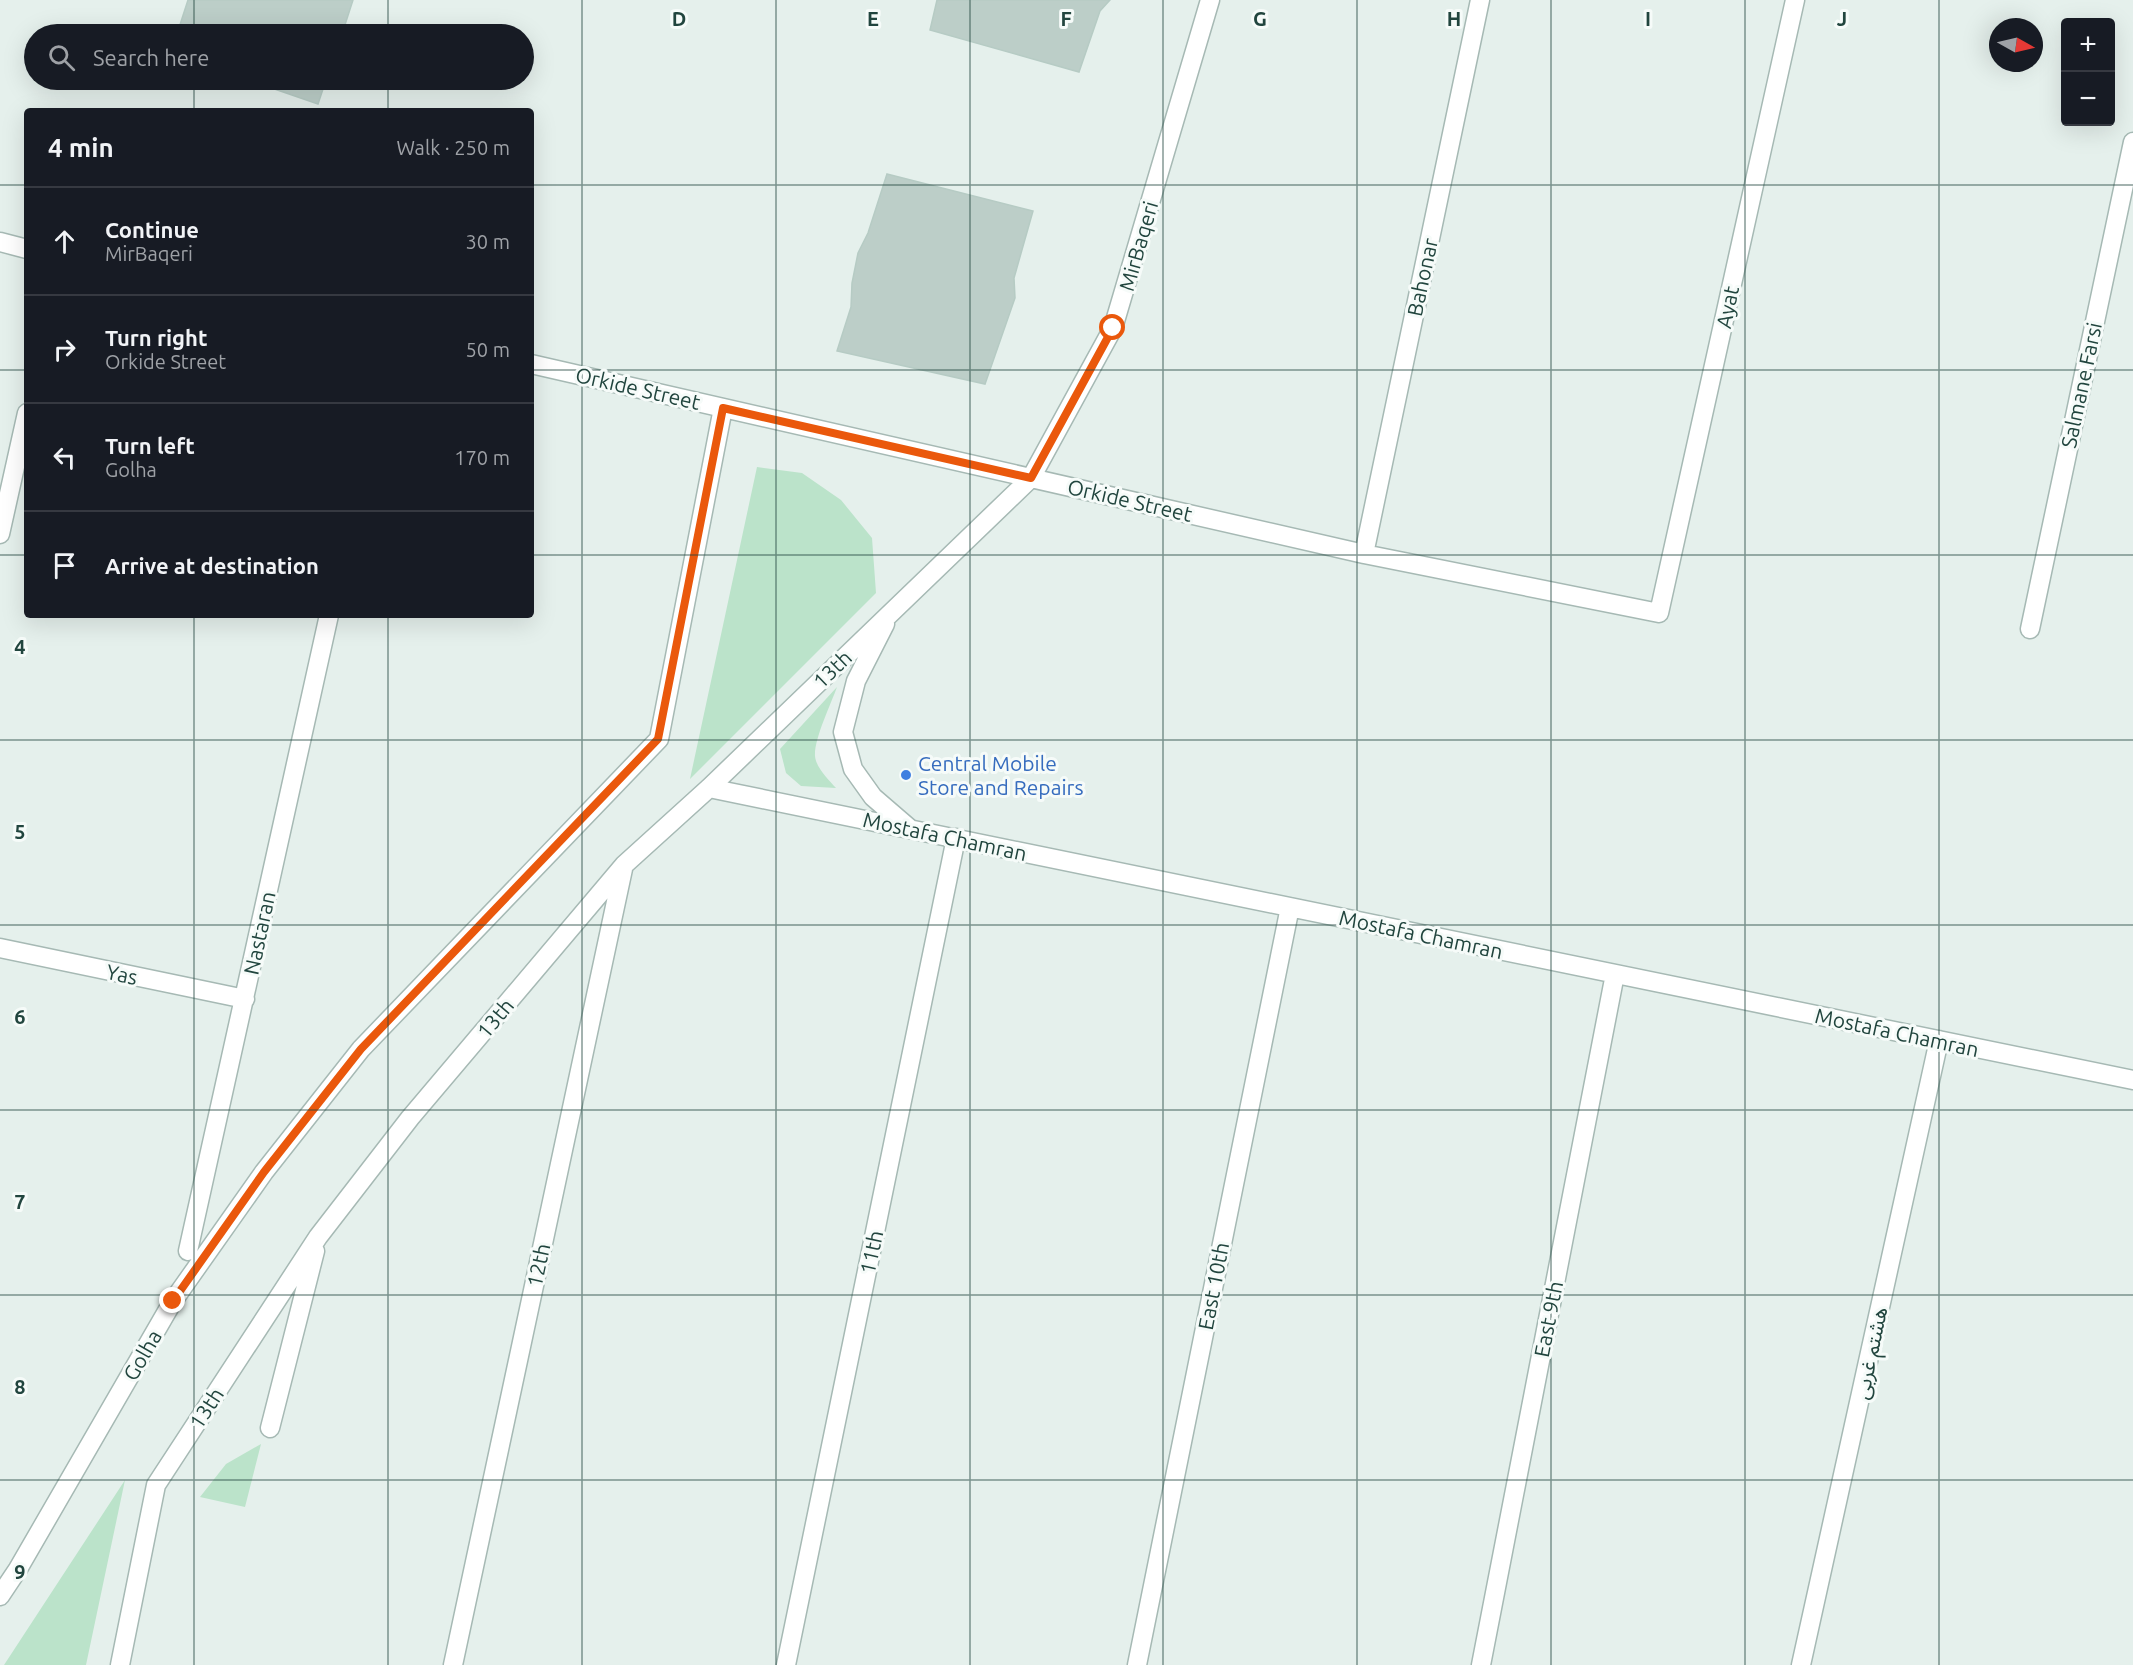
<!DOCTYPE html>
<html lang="en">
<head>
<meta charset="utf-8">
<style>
  :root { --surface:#171b24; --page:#242831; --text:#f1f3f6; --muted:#9ea1a6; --line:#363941 }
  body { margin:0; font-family:Ubuntu,"Noto Sans Arabic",sans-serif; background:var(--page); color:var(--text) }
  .controls { position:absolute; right:18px; top:18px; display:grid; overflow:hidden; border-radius:6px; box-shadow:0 6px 24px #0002 }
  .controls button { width:54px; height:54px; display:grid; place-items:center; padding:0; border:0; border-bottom:2px solid var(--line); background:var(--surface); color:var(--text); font:30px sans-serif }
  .compass { position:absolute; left:1989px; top:18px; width:54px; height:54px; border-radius:50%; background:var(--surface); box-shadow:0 6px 24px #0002; rotate:98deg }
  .stop { position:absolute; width:18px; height:18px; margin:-14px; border:4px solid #ea580c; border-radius:50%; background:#fff }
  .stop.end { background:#ea580c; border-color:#fff; box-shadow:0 2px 6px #0008 }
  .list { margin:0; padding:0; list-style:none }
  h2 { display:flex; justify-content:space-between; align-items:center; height:78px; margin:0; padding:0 24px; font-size:26px }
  h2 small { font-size:20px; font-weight:400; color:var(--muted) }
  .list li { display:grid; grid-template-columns:39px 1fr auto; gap:18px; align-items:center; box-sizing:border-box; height:108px; padding:0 24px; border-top:2px solid var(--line) }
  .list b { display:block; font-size:22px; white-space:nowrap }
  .list p { margin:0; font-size:20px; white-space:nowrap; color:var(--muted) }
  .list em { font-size:20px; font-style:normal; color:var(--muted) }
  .icon { flex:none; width:33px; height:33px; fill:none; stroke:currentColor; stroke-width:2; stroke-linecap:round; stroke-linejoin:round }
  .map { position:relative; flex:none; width:2133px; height:1665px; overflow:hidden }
  .search { position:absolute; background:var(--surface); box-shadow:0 6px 24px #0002; left:24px; top:24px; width:510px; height:66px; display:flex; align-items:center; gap:15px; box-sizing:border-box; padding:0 21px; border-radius:33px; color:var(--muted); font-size:22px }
  .panel { position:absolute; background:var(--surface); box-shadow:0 6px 24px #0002; left:24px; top:108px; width:510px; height:510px; border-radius:6px }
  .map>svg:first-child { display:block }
  .green { fill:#bbe3ca }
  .building { fill:#bccec8; stroke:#b6cbc4; stroke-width:1.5 }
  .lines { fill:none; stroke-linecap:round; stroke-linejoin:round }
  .minor-casing { stroke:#a6b9b4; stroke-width:21 }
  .minor { stroke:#fff; stroke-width:18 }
  .route { stroke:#ea580c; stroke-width:8 }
  .grid { fill:none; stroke:#21453e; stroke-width:1.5; stroke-opacity:0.55 }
  .shop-dot { fill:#3f7fe0; stroke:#f6fbf9; stroke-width:2 }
  .labels { text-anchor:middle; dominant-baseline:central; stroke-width:6; stroke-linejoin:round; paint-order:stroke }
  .street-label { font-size:21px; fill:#21453e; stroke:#f6fbf9 }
  .shop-label { font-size:21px; fill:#366cbe; stroke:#f6fbf9; text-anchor:start }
  .grid-label { font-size:20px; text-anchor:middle; font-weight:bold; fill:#21453e; stroke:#f6fbf9; stroke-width:6; stroke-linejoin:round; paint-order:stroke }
</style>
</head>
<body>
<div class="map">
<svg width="2133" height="1665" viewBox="0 0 2133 1665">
  <rect width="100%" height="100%" fill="#e5f0ec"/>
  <path class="green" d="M757,467L802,473L841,500L872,538L876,593L690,779Z
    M837,687C831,704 814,739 815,756C816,768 829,780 836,788L801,786L786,773L780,749Z
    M261,1444L245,1507L200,1497L226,1464Z
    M125,1480L86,1665H4Z"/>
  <path class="building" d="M188,0H353L342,34H177Z
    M937,0H1110L1100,11L1079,72L930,30Z
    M248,80H326L318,104Z
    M887,174L1033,211L1014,278L1015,298L985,384L837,351L851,307L852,283L858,253L868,233Z"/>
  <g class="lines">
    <defs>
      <path id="minor" d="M0,242L27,249
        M531,364L1364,554L1659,613L1795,0
        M0,534L27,413
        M1364,554L1480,0
        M885,624L856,681L843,732L853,769L873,797L909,828
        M2030,629L2133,142
        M709,788L2133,1080
        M0,948L245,999
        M188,1251L329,615
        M270,1428L315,1251
        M0,1596L18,1569L173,1301L264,1172L361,1049L659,739L723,408
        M120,1665L156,1485L318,1237L410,1118L624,865L709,788L1031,478L1113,328L1210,0
        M453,1665L623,869
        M786,1665L956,838
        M1137,1665L1290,907
        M1481,1665L1615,974
        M1801,1665L1939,1040"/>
    </defs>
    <use href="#minor" class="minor-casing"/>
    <use href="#minor" class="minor"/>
  </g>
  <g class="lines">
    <path class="route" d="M173,1301L264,1172L361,1049L658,739L723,408L1031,478L1113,328"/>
  </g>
  <path class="grid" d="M194,0V34M388,0V34M582,0V1665M776,0V1665M970,0V1665M1163,0V1665M1357,0V1665M1551,0V1665M1745,0V1665M1939,0V1665M194,80V111M388,80V111M0,185H27M531,185H2133M0,370H27M531,370H2133M0,555H27M531,555H2133M194,615V1665M388,615V1665M0,740H2133M0,925H2133M0,1110H2133M0,1295H2133M0,1480H2133"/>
  <circle class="shop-dot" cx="906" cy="775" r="6"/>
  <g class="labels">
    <g class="street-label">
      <text transform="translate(1138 246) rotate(-74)">MirBaqeri</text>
      <text transform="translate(1422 277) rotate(-78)">Bahonar</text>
      <text transform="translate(1727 307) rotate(-78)">Ayat</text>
      <text transform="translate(2081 385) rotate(-78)">Salmane Farsi</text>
      <text transform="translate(638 388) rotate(13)">Orkide Street</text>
      <text transform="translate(1130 500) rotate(13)">Orkide Street</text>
      <text transform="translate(832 669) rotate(-44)">13th</text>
      <text transform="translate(945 836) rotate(12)">Mostafa Chamran</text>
      <text transform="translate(259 933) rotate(-78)">Nastaran</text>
      <text transform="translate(1421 934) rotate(12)">Mostafa Chamran</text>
      <text transform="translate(122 974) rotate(12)">Yas</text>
      <text transform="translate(495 1018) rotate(-50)">13th</text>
      <text transform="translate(1897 1032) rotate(12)">Mostafa Chamran</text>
      <text transform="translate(871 1252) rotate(-78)">11th</text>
      <text transform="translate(538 1265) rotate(-78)">12th</text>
      <text transform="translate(1213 1286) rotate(-79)">East 10th</text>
      <text transform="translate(1548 1319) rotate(-79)">East 9th</text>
      <text transform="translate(1870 1353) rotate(-78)">هشتم غربی</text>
      <text transform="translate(142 1355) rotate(-60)">Golha</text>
      <text transform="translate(206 1408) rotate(-57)">13th</text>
    </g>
    <g class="shop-label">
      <text x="918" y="763">Central Mobile<tspan x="918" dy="24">Store and Repairs</tspan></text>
    </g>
  </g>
  <g class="grid-label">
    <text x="679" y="26">D</text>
    <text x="873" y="26">E</text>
    <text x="1066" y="26">F</text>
    <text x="1260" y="26">G</text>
    <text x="1454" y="26">H</text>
    <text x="1648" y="26">I</text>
    <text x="1842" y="26">J</text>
    <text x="20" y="654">4</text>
    <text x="20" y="839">5</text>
    <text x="20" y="1024">6</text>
    <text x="20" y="1209">7</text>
    <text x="20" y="1394">8</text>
    <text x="20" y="1579">9</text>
  </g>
</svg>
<div class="controls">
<button>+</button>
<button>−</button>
</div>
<svg class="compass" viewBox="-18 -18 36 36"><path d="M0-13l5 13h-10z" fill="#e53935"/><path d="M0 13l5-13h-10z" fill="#9ea1a6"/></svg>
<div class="stop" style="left:1113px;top:328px"></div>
<div class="stop end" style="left:173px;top:1301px"></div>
<div class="search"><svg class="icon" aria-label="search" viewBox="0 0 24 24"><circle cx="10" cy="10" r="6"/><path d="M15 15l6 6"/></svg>Search here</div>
<section class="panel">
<h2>4 min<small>Walk · 250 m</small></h2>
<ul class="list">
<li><svg class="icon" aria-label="ahead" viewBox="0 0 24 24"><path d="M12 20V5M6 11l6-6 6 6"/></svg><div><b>Continue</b><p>MirBaqeri</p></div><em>30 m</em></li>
<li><svg class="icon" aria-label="right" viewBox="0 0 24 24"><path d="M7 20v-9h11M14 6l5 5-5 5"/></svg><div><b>Turn right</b><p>Orkide Street</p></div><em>50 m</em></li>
<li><svg class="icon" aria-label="left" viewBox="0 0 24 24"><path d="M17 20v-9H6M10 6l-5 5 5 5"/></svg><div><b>Turn left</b><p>Golha</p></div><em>170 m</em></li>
<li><svg class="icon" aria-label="arrive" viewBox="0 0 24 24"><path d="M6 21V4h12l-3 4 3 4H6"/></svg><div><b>Arrive at destination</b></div></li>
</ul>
</section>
</div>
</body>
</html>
